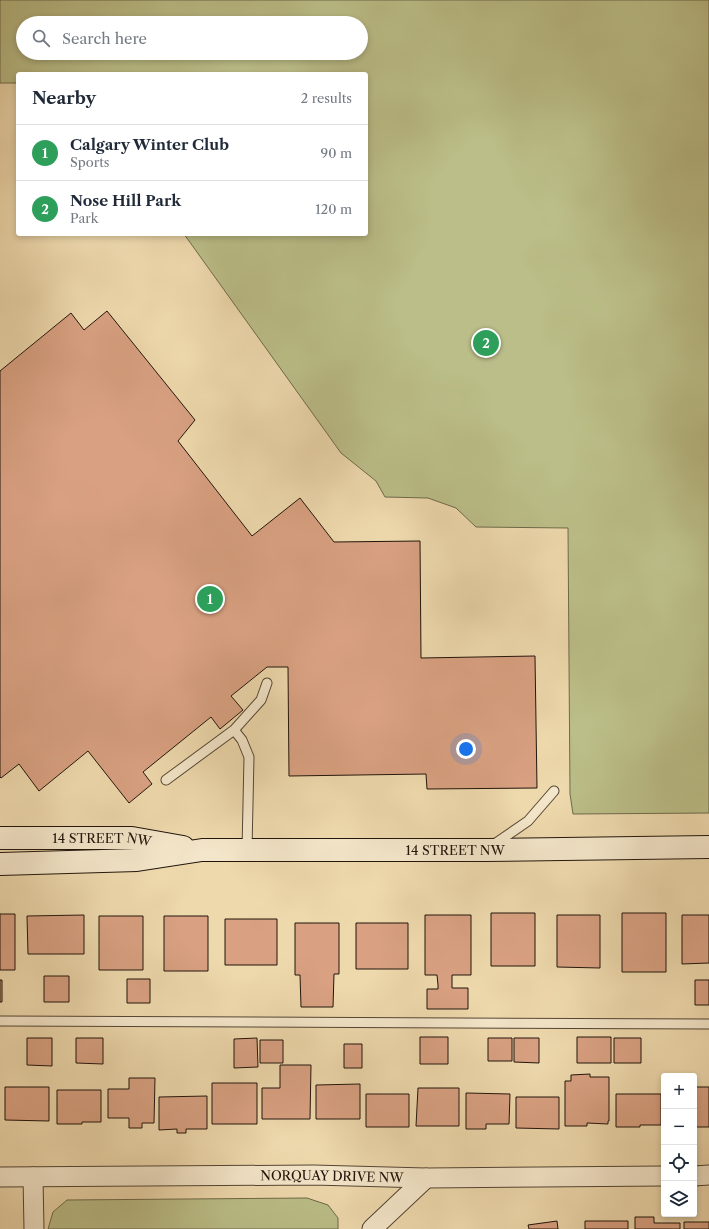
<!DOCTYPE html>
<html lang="en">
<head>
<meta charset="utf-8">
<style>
  :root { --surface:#fff; --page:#f2f2f3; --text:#1f2937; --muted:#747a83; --line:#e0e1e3; --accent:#8f2418 }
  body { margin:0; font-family:"Libre Caslon Text",serif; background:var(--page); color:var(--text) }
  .controls { position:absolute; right:12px; bottom:12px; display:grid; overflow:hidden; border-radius:4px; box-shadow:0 2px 6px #0003 }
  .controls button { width:36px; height:36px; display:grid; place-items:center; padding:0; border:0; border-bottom:1px solid var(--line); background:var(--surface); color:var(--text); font:20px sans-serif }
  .you { position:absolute; left:466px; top:749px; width:14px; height:14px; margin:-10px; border:3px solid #fff; border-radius:50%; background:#1a73e8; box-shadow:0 0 0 6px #1a73e833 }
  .badge { display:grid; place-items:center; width:26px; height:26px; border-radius:50%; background:var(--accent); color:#fff; font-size:13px; font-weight:700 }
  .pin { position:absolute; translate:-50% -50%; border:2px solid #fff; box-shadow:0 1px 4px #0006 }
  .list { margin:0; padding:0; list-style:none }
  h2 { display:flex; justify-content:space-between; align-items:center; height:52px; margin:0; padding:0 16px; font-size:17px }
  h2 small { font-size:13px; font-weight:400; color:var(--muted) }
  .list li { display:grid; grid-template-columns:26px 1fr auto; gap:12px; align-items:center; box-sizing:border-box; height:56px; padding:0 16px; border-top:1px solid var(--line) }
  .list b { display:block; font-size:15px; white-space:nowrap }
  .list p { margin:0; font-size:13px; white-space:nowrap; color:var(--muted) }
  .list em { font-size:13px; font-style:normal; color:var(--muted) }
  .icon { flex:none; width:22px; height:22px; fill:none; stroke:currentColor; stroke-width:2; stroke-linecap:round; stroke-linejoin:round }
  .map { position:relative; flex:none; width:709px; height:1229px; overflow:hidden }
  .search { position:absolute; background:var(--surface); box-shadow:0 2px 6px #0003; left:16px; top:16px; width:352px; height:44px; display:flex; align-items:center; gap:10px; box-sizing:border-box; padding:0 14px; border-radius:22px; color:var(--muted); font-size:15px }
  .panel { position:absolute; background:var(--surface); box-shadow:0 2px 6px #0003; left:16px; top:72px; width:352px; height:164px; border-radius:4px }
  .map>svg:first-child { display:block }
  .green { fill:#bbbe88; stroke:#6e6a4a; fill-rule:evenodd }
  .building { fill:#d9a182; stroke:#21150b }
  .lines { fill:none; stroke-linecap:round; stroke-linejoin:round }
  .service-casing { stroke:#544634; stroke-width:11 }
  .minor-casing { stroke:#544634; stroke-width:21 }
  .secondary-casing { stroke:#21150b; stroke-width:24 }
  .service { stroke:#f4e6ca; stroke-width:9 }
  .minor { stroke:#f4e6ca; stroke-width:19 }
  .secondary { stroke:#f4e6ca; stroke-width:22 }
  .labels { text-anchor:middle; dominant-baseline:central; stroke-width:4; stroke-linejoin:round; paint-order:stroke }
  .street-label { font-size:13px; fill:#21150b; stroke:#f4e6ca }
</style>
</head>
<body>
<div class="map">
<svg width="709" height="1229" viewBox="0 0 709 1229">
  <rect width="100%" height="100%" fill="#eed9ad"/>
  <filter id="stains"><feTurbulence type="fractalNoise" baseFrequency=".005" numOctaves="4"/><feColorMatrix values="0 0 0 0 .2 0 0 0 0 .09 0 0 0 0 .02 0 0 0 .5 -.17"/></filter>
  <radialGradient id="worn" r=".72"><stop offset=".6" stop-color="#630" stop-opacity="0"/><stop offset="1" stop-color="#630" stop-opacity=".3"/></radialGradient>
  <path class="green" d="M0,0H709V813L573,814L570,794L568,528L476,527L456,508L428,498L385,497L376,481L341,453L184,234H366V74H18V83H0ZM23,23H361V53H23Z
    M307,1198L328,1205L338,1218V1229H48L53,1212L67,1200Z"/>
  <path class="building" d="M107,311L195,420L178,441L252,536L300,498L334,542L420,541L421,658L535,656L537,788L427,789L426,774L289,776L288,667H267L231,696L243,710L220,729L211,717L143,772L152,784L129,803L88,751L39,791L19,764L1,778L0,777V371L71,313L84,330Z
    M491,913H535V966H491Z
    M622,913H666V972H622Z
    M0,914H15V970H0Z
    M84,915V954H28L27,916Z
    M425,915H471V975H452V988H468V1009H427V989H438V985L437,975H425Z
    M557,915H600V968L557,967Z
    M682,915H709V963L682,964Z
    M99,916H143V970H99Z
    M164,916H208V971H164Z
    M225,919H277V965H225Z
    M295,923H339V974H334L333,1007H301L300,975H295Z
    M356,923H408V969H356Z
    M44,976H69V1002H44Z
    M127,979H150V1003H127Z
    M0,980H2V1002H0Z
    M695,980H709V1005H695Z
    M420,1037H448V1064H420Z
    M577,1037H611V1063H577Z
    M27,1038H52V1066L27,1065Z
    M76,1038H103V1064L76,1063Z
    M257,1038L258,1067L234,1068V1039Z
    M488,1038H512V1061H488Z
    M514,1038H539V1063L514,1062Z
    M614,1038H641V1063H614Z
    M260,1040H283V1063H260Z
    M344,1044H362V1068H344Z
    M280,1065H311L310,1119H262V1088H280Z
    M590,1074V1077H609V1121H608V1124L587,1123V1126H565V1081H571V1075Z
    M129,1078H155L154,1123H142V1128H129V1118H108V1089H129Z
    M212,1083H257V1124H212Z
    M360,1084V1119H316V1085Z
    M5,1087H49V1121L5,1120Z
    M694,1087H709V1127H694Z
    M418,1088H459V1126H416Z
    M57,1090H101V1122H82V1124H57Z
    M466,1093L510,1094L509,1124H486V1129H466Z
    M366,1094H409V1127H366Z
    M616,1094H661V1125H640V1127H616Z
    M207,1096V1129H186V1133H177V1129L159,1130V1097Z
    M516,1097H559V1129L516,1128Z
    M635,1217H654V1223H680V1229H635Z
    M557,1221L558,1229H529L528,1225Z
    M585,1221H628V1229H585Z
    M684,1222H709V1229H684Z"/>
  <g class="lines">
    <defs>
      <path id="service" d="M234,730L242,740L249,757L247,850
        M166,780L234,730L261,700L267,683
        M493,845L528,821L554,791
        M0,1021L709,1024"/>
      <g id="minor">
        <path d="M694,1176L709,1175"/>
        <path id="s1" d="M0,1177L313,1175L426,1178L664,1176"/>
        <path d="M33,1177L34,1229"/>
        <path d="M372,1229L426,1178"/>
      </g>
      <g id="secondary">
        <path id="s2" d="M0,838H132L183,847"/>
        <path id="s3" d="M0,864L137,860L202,850H486L709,847"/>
      </g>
    </defs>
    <use href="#service" class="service-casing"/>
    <use href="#minor" class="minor-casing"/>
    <use href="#secondary" class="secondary-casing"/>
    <use href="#service" class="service"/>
    <use href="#minor" class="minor"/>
    <use href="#secondary" class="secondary"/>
  </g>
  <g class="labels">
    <g class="street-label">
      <text stroke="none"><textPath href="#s2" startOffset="102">14 STREET NW</textPath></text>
      <text stroke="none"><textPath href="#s3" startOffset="456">14 STREET NW</textPath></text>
      <text stroke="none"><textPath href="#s1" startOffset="332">NORQUAY DRIVE NW</textPath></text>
    </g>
  </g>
  <rect width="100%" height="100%" filter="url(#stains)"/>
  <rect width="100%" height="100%" fill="url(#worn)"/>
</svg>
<div class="controls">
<button>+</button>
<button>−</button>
<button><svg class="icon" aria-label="locate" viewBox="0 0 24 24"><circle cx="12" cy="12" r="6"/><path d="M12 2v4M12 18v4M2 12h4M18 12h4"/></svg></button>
<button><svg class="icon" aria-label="layers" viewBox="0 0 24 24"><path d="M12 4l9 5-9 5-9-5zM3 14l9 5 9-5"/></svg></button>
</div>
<div class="you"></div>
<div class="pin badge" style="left:210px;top:599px;background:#2e9e5b">1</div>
<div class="pin badge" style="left:486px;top:343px;background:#2e9e5b">2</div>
<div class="search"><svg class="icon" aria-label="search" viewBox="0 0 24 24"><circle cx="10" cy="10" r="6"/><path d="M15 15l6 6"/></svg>Search here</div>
<section class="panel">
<h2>Nearby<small>2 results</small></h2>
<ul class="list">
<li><span class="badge" style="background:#2e9e5b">1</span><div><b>Calgary Winter Club</b><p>Sports</p></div><em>90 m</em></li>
<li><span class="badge" style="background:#2e9e5b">2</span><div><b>Nose Hill Park</b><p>Park</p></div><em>120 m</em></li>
</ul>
</section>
</div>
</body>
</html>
